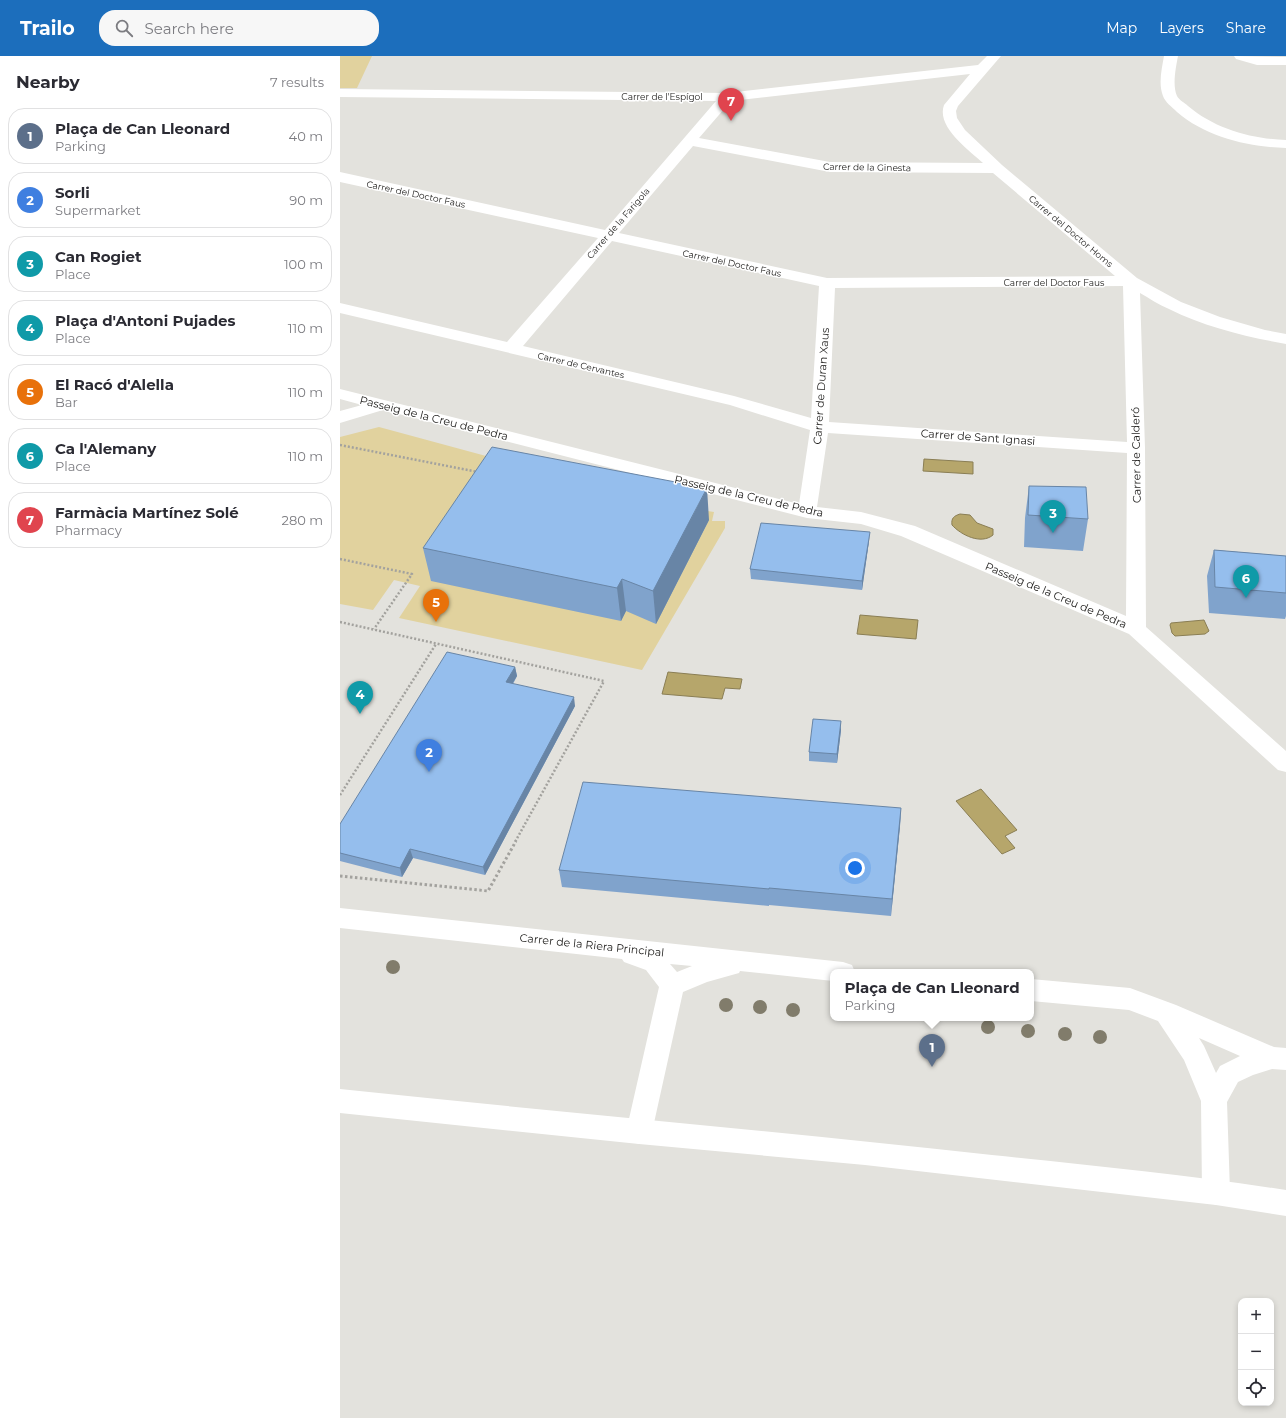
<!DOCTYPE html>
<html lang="en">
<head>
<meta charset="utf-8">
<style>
  :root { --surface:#fff; --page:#f7f7f7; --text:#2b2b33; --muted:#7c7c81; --line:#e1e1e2; --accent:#1c6ebc }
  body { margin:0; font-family:Montserrat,sans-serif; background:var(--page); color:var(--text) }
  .controls { position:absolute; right:12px; bottom:12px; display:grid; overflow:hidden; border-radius:8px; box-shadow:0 2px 6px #0003 }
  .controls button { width:36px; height:36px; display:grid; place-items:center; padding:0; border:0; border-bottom:1px solid var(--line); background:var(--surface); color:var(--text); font:20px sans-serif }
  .you { position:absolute; left:515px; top:812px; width:14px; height:14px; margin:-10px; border:3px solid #fff; border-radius:50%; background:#1a73e8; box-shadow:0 0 0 6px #1a73e833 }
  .badge { display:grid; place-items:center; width:26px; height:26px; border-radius:50%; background:var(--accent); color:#fff; font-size:13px; font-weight:700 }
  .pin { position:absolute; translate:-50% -33px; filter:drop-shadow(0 1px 2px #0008) }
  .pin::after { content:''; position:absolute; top:21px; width:14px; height:12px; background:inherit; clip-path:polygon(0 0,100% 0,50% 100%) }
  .popup { position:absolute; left:490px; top:913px; width:204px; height:52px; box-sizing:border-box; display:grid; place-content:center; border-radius:8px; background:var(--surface); filter:drop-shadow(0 1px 3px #0005); font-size:13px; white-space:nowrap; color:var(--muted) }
  .popup b { font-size:15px; color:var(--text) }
  .popup::after { content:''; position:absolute; left:50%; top:100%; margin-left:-8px; border:8px solid transparent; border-top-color:var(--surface) }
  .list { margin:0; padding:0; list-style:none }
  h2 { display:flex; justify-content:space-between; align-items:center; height:52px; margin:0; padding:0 16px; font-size:17px }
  h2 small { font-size:13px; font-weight:400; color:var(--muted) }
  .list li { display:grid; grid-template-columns:26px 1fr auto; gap:12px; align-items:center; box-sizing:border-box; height:56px; margin:0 8px 8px; padding:0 8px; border:1px solid var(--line); border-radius:16px }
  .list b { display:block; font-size:15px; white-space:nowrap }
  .list p { margin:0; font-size:13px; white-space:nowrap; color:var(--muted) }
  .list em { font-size:13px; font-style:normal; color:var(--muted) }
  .icon { flex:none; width:22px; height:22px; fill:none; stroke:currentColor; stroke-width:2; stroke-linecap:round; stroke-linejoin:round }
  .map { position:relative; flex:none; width:946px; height:1362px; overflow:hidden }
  header { display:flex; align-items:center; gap:24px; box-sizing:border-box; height:56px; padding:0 20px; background:var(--accent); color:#fff }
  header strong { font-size:19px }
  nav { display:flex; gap:22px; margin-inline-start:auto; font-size:14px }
  .search { width:280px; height:36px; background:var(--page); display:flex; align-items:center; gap:10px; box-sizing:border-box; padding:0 14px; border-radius:16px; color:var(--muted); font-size:15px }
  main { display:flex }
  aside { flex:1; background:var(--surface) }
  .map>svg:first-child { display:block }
  .green { fill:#e1d29e }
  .water { fill:#b6a66b; stroke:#8a7e54 }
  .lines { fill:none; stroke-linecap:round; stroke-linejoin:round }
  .path-far1 { stroke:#a3a29e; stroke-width:2.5; stroke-dasharray:2 2; stroke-linecap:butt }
  .path { stroke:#a3a29e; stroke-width:3; stroke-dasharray:2.5 2.5; stroke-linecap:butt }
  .minor { fill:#fff; fill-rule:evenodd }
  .major { fill:#fff; fill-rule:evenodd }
  .tree { fill:#817c6b }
  .wall { fill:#80a3cc }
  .shaded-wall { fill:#6885a6 }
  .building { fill:#95beed; stroke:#6885a6 }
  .labels { text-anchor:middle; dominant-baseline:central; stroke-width:3; stroke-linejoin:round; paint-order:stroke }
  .far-street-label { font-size:9px; fill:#232220; stroke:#fff }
  .street-label { font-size:11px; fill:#232220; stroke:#fff }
</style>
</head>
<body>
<header>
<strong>Trailo</strong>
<div class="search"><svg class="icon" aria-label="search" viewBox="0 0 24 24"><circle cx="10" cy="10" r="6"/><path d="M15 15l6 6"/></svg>Search here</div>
<nav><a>Map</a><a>Layers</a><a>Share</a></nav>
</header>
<main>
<aside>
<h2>Nearby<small>7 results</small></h2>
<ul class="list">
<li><span class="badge" style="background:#5c6f8a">1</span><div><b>Plaça de Can Lleonard</b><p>Parking</p></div><em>40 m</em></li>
<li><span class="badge" style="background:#3f7fe0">2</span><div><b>Sorli</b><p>Supermarket</p></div><em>90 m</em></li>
<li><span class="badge" style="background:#0f9aa8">3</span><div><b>Can Rogiet</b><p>Place</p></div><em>100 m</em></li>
<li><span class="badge" style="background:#0f9aa8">4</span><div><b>Plaça d'Antoni Pujades</b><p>Place</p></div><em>110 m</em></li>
<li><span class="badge" style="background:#e8710a">5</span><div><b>El Racó d'Alella</b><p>Bar</p></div><em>110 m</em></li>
<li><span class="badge" style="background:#0f9aa8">6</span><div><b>Ca l'Alemany</b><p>Place</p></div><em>110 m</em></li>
<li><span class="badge" style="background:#e0444e">7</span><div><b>Farmàcia Martínez Solé</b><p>Pharmacy</p></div><em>280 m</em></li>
</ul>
</aside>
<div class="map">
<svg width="946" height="1362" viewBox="0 0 946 1362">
  <rect width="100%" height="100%" fill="#e3e2dd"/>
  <path class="green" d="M0,0H32L17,32H0Z
    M39,371L323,448L374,456L372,465H385V472L302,614L59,562L80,530L54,524L33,554L0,548V381Z"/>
  <path class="water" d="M584,403L633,406V418L583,415Z
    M620,458L630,459L637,467L653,473V479C641,489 621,479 612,469C611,462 614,460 620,458Z
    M520,559L578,564L576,583L517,578Z
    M864,564L869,575L865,578L835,580L832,577L830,569L831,567Z
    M328,616L402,623L400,633L385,632L382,643L322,638Z
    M641,733L677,774L665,780L675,792L662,798L616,745Z"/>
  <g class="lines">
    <path class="path-far1" d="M0,389L138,416
      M0,503L72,518L34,573
      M0,566L264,625L175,786
      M0,739L96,588"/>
    <path class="path" d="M0,820L148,835L176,785"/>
    <path class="minor" d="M647,0H661L618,50L616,55L617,62L625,74L662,109L797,222L841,246L880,261L925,274L946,278V288C907,281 865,271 829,253C819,249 809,242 800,237L805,392L806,571L946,695V716L938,714L789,578L561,480L521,468L467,462L43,354L0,367V355L22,349L0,343V333L459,448L470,374L390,349L0,257V247L167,286L258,182L0,126V116L265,174L376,45L0,41V33L387,37L638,9ZM630,18L604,49C596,71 629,94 643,107L490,106L359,82L391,45ZM353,90L490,116L653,117L775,220L487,222L279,177ZM272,185L479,230L471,362L394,340L183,290ZM783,230L787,386L489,366L495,232ZM488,377L787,397L786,560L575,470L521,456L477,451Z
      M824,0H838C836,11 832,29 837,40C839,44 845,47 848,50C875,73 912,83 946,84V92C908,91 866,81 837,56C832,51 825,46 823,40C818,27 822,12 824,0Z
      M894,0L946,1V9H917L896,3Z
      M0,852L503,906L512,909L515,916H493V925L400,915L399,917L367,926L343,936L312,1076L308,1085L299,1088L290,1085L286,1076L319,931L306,914L284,906L282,903L0,872ZM330,908L352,910L337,916Z
      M691,923L790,932L836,949L934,991L946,992V1014L932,1013L913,1019L898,1026L887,1046L890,1136L886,1145L876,1149L866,1145L862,1136L861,1045L844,1004L818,965L789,954L691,945ZM859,982L900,1000L880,1010L876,1017L864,990Z"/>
    <path class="major" d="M0,1033C217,1056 435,1075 652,1099C750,1109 848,1119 946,1134V1160L876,1149L525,1109L299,1088L0,1057Z"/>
  </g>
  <g class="tree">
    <circle cx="53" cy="911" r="7"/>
    <circle cx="386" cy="949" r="7"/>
    <circle cx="420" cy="951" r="7"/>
    <circle cx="453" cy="954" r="7"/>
    <circle cx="648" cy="971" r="7"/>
    <circle cx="688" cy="975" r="7"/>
    <circle cx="725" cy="978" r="7"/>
    <circle cx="760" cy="981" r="7"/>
  </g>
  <path class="wall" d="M689,430L748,463L743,495L684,491L685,462Z
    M369,464L316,568L286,555L281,565L91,525L83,492Z
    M529,485L522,534L411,523L410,513Z
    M874,494L946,500V560L945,563L869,557L867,520Z
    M175,611L177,620L173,628L235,650L145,819L73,802L62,821L0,805V768Z
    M501,674L497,707L469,705V696Z
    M561,752L560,770L551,860L429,849V850L222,831L219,814Z"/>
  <path class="shaded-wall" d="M367,432L369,464L316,568L313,535Z
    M530,476L529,485L522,534V525Z
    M282,523L286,555L281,565L277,532Z
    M175,611L177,620L168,635L166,626Z
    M234,641L235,650L145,819L143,811Z
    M501,665V674L497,707V698Z
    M561,752L560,770L551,860L552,843Z
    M70,793L73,802L62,821L60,812Z"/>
  <path class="building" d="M152,391L367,432L313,535L282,523L277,532L83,492Z
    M689,430L746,431L748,463L688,459Z
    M421,467L530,476L522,525L410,513Z
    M874,494L946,500V537L875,531Z
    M107,596L175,611L166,626L234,641L143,811L70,793L60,812L0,797V768Z
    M473,663L501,665L497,698L469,696Z
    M243,726L561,752L552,843L429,832V833L219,814Z"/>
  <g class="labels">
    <g class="far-street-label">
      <text x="322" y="40">Carrer de l'Espígol</text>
      <text transform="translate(527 111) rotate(1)">Carrer de la Ginesta</text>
      <text transform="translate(76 138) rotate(12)">Carrer del Doctor Faus</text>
      <text transform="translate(278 167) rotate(-49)">Carrer de la Farigola</text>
      <text transform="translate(731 175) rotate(40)">Carrer del Doctor Homs</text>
      <text transform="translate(392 207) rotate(12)">Carrer del Doctor Faus</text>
      <text x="714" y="226">Carrer del Doctor Faus</text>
      <text transform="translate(241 309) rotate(13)">Carrer de Cervantes</text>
    </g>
    <g class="street-label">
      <text transform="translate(481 330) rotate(-86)">Carrer de Duran Xaus</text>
      <text transform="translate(94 362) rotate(14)">Passeig de la Creu de Pedra</text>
      <text transform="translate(638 381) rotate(4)">Carrer de Sant Ignasi</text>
      <text transform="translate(796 399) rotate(-91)">Carrer de Calderó</text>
      <text transform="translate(409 440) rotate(13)">Passeig de la Creu de Pedra</text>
      <text transform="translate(716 539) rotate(23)">Passeig de la Creu de Pedra</text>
      <text transform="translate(252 889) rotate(6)">Carrer de la Riera Principal</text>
    </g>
  </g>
</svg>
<div class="controls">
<button>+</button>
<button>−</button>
<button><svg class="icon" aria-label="locate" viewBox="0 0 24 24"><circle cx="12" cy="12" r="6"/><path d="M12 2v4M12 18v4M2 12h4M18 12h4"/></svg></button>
</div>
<div class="you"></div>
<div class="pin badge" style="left:592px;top:1011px;background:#5c6f8a">1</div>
<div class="popup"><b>Plaça de Can Lleonard</b>Parking</div>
<div class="pin badge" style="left:89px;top:716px;background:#3f7fe0">2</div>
<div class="pin badge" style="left:713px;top:477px;background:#0f9aa8">3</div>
<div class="pin badge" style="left:20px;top:658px;background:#0f9aa8">4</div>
<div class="pin badge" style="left:96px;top:566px;background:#e8710a">5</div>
<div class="pin badge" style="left:906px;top:542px;background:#0f9aa8">6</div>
<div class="pin badge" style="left:391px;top:65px;background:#e0444e">7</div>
</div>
</main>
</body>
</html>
